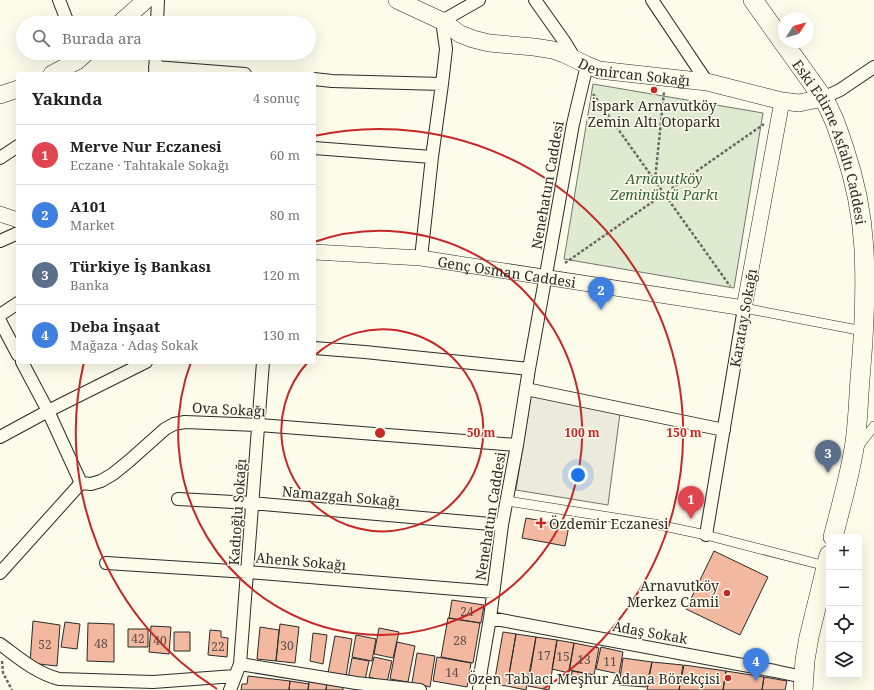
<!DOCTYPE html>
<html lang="tr">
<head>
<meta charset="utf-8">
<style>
  :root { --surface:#fff; --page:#f2f2f2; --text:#222; --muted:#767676; --line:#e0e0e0; --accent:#ea580c }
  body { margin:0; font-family:"Noto Serif",serif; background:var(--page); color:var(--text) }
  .controls { position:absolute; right:12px; bottom:12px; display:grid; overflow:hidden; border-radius:4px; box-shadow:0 4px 16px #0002 }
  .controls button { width:36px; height:36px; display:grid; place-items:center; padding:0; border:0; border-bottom:1px solid var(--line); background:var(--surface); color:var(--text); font:20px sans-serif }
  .compass { position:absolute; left:778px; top:12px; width:36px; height:36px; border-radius:50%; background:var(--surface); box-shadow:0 4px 16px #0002; rotate:54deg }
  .you { position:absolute; left:578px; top:475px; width:14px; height:14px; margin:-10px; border:3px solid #fff; border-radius:50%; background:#1a73e8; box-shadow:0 0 0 6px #1a73e833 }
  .badge { display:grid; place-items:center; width:26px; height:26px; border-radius:50%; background:var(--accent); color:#fff; font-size:13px; font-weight:700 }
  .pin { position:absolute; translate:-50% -33px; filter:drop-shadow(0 1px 2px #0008) }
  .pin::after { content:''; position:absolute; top:21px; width:14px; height:12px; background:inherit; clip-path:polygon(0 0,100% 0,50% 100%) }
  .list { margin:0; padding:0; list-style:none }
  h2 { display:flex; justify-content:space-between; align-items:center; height:52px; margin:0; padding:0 16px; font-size:17px }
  h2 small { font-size:13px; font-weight:400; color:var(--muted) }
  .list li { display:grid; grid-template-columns:26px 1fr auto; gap:12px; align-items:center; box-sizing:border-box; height:60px; padding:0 16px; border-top:1px solid var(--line) }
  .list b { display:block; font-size:15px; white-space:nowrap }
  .list p { margin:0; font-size:13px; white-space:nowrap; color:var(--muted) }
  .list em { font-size:13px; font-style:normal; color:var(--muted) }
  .icon { flex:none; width:22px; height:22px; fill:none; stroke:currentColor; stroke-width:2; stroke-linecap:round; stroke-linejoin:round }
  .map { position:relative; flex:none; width:874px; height:690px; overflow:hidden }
  .search { position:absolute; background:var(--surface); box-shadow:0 4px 16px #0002; left:16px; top:16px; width:300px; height:44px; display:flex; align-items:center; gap:10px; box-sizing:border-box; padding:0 14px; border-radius:22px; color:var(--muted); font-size:15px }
  .panel { position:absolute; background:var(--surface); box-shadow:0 4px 16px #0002; left:16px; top:72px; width:300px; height:292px; border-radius:4px }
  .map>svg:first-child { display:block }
  .green { fill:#deebd1; stroke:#74746e }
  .parking { fill:#eceadb; stroke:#74746e }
  .building { fill:#f2b8a0; stroke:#2b2b2b }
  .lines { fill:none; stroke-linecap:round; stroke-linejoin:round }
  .pedestrian-casing { stroke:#2b2b2b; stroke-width:10 }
  .minor-casing { stroke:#2b2b2b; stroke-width:14 }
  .tertiary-casing { stroke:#2b2b2b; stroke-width:16 }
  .secondary-casing { stroke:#2b2b2b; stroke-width:18 }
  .primary-casing { stroke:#2b2b2b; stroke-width:20 }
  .path { stroke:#6a6964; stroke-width:2.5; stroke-dasharray:3 2; stroke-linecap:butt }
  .pedestrian { stroke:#fdfbea; stroke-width:9 }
  .minor { stroke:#fdfbea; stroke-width:12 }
  .tertiary { stroke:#fdfbea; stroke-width:15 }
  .secondary { stroke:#fdfbea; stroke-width:17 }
  .primary { stroke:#fdfbea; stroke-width:19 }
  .ring { fill:none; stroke:#c62828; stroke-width:2 }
  .poi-dot { fill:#c62828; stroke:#fdfbea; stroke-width:1.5 }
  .labels { text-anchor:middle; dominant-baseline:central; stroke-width:3; stroke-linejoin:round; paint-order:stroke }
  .number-label { font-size:12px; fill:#5d4e48 }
  .street-label { font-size:14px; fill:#2b2b2b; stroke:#fdfbea }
  .poi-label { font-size:14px; fill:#2b2b2b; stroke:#fdfbea; text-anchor:end }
  .park-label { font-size:14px; font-style:italic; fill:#34623c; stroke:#fdfbea }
  .centre { fill:#c62828; stroke:#fdfbea; stroke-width:2 }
  .ring-label { font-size:12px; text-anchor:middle; font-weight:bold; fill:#c62828; stroke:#fdfbea; stroke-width:3; stroke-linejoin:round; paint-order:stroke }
</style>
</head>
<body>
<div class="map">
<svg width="874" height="690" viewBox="0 0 874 690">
  <rect width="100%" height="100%" fill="#fdfbea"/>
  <path class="green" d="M593,84L763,113L734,288L564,259Z"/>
  <path class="parking" d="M531,396L620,413L608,505L516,490Z"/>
  <path class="building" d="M526,518L569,526L565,546L522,538Z
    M714,551L768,577L740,635L686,609Z
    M452,600L484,605L481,623L449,618Z
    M448,618L480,623L473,663L441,657Z
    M33,621L60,625L57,666L30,663Z
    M65,622L80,624L77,649L61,647Z
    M88,623L114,624V662L87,661Z
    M280,624L299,627L295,663L276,661Z
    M151,626L171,627L169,654L149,652Z
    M260,627L279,630L276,661L257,659Z
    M379,628L399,632L393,658L374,654Z
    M128,629H148V647H128Z
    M210,630L221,631V637L228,638L227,657L208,655Z
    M174,632H190V651H174Z
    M503,632L516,634L507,686L494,684Z
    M313,633L327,635L323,664L310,661Z
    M516,634L536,637L526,690L507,686Z
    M356,635L376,639L372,661L352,657Z
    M335,636L352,639L346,676L328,673Z
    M536,637L557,640L549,690L528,686Z
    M557,640L574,643L569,673L552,669Z
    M397,642L415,646L408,682L390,679Z
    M574,643L599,648L594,675L569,670Z
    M601,647L623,652L619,674L596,669Z
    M417,653L435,656L430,687L412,683Z
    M374,657L392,661L387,682L369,677Z
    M437,657L471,663L467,687L433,681Z
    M352,658L369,661L365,680L348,678Z
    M623,658L652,662L646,687L619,685Z
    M652,662L683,665L679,690H647Z
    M684,665L726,671L723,690H679Z
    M572,671L594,675L593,683L571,679Z
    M726,671L764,677L762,690H723Z
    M248,676L290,681L289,690H241L242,684H247Z
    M764,677L787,681L785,690H762Z
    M290,681L309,684L308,690H289Z
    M309,681L327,683L326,690H308Z
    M327,683L343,685V690H326Z"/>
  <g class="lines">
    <defs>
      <path id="pedestrian" d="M744,308L863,331
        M858,447L874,426
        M507,501L654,524L706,535L826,566"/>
      <path id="minor" d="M59,0L68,23
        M535,0L564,41L575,59
        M652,0L707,82
        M157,23L158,0
        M155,67L245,74
        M155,74L156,53
        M314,79L332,81L442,84
        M823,98L840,90L874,67
        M314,148L432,157
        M0,158L18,146
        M0,241L18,233
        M421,258L432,157L442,84L446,49L442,21L479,0
        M0,315L18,303
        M0,321L18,355
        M314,348L365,352L529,369
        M22,362L48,411L81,483
        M526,389L724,430
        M0,437L48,411L146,362
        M178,499L252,503L502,525
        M706,535L744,308
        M106,563L248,572L493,592
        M0,573L81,483L91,484L101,481L113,474L129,461L165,429L174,424L185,422L259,425L517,445
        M490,618L775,671L803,677
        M0,644C19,658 36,673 59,679L153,682L235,676
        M240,664L356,683L420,690
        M230,690L240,664L263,362
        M479,690L481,670L490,618L502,525L517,445L529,369L573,124L587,65"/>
      <g id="tertiary">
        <path d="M0,214L18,220"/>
        <path id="s1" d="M314,252L421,258L744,308L782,101"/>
      </g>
      <g id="secondary">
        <path id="s2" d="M397,0L442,21L460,34L473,39L489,43L534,47L553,50L564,54L587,65L599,70L707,82L782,101L799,103L823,98"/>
        <path d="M120,23L146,0"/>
        <path d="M52,74L77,61L86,53"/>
        <path d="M0,95L18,89"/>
      </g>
      <g id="primary">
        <path id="s3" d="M753,0L823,98C833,114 838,130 844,148C855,180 862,215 864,249C866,292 864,336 860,379C858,404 858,430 853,454C848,482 840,510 833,537"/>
        <path d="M803,690L805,660L809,637L829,555"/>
      </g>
    </defs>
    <use href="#pedestrian" class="pedestrian-casing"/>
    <use href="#minor" class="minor-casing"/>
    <use href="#tertiary" class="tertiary-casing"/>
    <use href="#secondary" class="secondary-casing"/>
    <use href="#primary" class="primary-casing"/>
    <path class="path" d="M593,94L730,286
      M655,180L664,92
      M565,263L764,124
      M2,661L3,673L12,690"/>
    <use href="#pedestrian" class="pedestrian"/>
    <use href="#minor" class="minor"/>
    <use href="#tertiary" class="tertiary"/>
    <use href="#secondary" class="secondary"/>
    <use href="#primary" class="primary"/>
  </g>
  <g class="ring">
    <path d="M314 356A101 101 0 1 1 308 362"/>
    <path d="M314 242A202 202 0 1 1 191 362"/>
    <path d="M217 689A304 304 0 0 1 84 362M314 136A304 304 0 0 1 543 689"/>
  </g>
  <g class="poi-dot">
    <circle cx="654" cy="90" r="4"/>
    <path d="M539 517h4v4h4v4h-4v4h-4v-4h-4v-4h4z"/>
    <circle cx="727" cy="593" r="4"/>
    <circle cx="728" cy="678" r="4"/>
  </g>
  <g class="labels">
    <g class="number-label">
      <text x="467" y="611">24</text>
      <text x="138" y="638">42</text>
      <text x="160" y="640">40</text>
      <text x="460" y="640">28</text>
      <text x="101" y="643">48</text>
      <text x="45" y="644">52</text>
      <text x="287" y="645">30</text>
      <text x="218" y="646">22</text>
      <text x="544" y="655">17</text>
      <text x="563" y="656">15</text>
      <text x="584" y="659">13</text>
      <text x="610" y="661">11</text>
      <text x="452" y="672">14</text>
    </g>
    <g class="street-label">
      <text stroke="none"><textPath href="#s2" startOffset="252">Demircan Sokağı</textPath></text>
      <text stroke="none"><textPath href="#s3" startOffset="164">Eski Edirne Asfaltı Caddesi</textPath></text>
      <text transform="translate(547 185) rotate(-80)">Nenehatun Caddesi</text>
      <text stroke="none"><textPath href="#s1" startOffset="194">Genç Osman Caddesi</textPath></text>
      <text transform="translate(743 318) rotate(-80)">Karatay Sokağı</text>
      <text transform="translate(229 409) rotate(3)">Ova Sokağı</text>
      <text transform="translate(341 496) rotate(5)">Namazgah Sokağı</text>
      <text transform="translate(237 512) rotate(-86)">Kadıoğlu Sokağı</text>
      <text transform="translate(490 516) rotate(-81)">Nenehatun Caddesi</text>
      <text transform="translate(301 561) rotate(5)">Ahenk Sokağı</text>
      <text transform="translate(650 632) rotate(10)">Adaş Sokak</text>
    </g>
    <g class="poi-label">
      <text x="654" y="105" text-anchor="middle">İspark Arnavutköy<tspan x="654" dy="16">Zemin Altı Otoparkı</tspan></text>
      <text x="549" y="523" text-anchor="start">Özdemir Eczanesi</text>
      <text x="719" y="585">Arnavutköy<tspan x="719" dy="16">Merkez Camii</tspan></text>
      <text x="720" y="678">Özen Tablacı Meşhur Adana Börekçisi</text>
    </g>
    <g class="park-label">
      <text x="664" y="178">Arnavutköy<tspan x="664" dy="16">Zeminüstü Parkı</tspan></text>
    </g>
  </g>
  <circle cx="380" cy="433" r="6" class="centre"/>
  <g class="ring-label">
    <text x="481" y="437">50 m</text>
    <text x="582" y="437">100 m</text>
    <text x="684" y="437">150 m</text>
  </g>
</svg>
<div class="controls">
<button>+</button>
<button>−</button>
<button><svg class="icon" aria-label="locate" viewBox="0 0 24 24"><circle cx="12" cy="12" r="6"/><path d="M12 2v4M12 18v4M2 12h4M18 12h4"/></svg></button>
<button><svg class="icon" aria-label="layers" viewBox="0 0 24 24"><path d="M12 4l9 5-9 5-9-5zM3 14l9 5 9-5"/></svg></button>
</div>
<svg class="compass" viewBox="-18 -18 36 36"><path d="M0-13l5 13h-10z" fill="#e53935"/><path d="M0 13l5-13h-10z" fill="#767676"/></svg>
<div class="you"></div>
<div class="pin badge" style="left:691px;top:519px;background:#e0444e">1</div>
<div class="pin badge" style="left:601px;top:310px;background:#3f7fe0">2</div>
<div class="pin badge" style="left:828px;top:473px;background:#5c6f8a">3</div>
<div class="pin badge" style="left:756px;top:681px;background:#3f7fe0">4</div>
<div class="search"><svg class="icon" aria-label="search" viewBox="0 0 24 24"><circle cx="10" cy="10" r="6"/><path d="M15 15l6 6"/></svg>Burada ara</div>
<section class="panel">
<h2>Yakında<small>4 sonuç</small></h2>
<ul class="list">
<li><span class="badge" style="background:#e0444e">1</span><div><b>Merve Nur Eczanesi</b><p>Eczane · Tahtakale Sokağı</p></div><em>60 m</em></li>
<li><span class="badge" style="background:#3f7fe0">2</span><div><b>A101</b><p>Market</p></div><em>80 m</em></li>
<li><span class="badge" style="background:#5c6f8a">3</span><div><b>Türkiye İş Bankası</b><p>Banka</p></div><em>120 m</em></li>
<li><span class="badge" style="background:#3f7fe0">4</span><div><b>Deba İnşaat</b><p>Mağaza · Adaş Sokak</p></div><em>130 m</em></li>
</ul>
</section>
</div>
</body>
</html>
